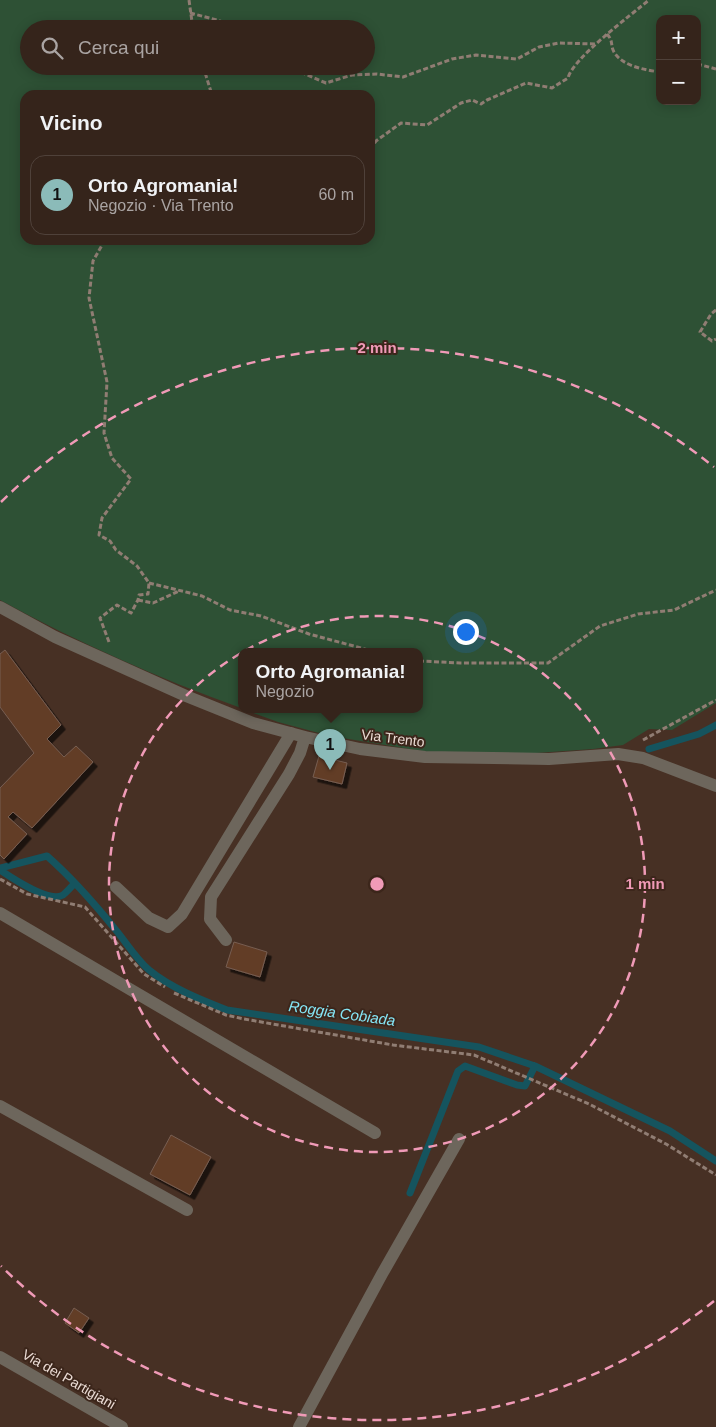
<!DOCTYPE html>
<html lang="it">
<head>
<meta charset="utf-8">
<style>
  :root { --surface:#35241b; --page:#3d2c24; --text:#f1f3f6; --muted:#aaa4a3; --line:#4f413a; --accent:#8bbbb9 }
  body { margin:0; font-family:Arial,sans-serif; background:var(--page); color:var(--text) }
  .controls { position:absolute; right:15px; top:15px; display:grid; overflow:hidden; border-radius:10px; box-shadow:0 2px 12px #0003 }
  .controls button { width:45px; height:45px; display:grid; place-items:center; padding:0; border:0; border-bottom:1px solid var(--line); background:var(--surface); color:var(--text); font:25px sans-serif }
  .you { position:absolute; left:465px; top:631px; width:18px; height:18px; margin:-12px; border:4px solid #fff; border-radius:50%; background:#1a73e8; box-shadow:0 0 0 8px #1a73e833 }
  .badge { display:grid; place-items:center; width:32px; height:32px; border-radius:50%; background:var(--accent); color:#111; font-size:16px; font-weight:700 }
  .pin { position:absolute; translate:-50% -41px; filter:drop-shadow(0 1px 2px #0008) }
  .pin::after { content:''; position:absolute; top:26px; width:18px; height:15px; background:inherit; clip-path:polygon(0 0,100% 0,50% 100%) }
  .popup { position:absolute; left:238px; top:648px; width:185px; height:65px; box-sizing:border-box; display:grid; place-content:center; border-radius:10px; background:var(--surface); filter:drop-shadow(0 1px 4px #0005); font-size:16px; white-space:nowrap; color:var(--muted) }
  .popup b { font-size:19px; color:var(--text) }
  .popup::after { content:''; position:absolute; left:50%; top:100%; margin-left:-10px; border:10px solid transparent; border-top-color:var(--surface) }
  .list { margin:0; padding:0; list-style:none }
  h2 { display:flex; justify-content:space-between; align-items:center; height:65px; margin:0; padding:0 20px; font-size:21px }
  h2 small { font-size:16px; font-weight:400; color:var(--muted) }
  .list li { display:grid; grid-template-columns:32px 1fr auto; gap:15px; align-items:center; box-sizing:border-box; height:80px; margin:0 10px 10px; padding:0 10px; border:1px solid var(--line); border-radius:15px }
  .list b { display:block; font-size:19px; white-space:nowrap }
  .list p { margin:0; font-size:16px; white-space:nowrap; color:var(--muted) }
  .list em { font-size:16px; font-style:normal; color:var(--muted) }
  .icon { flex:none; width:28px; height:28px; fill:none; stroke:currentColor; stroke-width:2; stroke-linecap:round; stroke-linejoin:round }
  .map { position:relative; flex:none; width:716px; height:1427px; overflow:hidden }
  .search { position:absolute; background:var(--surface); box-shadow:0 2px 12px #0003; left:20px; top:20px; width:355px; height:55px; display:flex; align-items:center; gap:12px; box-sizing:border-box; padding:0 18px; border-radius:28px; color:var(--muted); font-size:19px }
  .panel { position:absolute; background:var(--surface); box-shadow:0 2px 12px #0003; left:20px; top:90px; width:355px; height:155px; border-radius:15px }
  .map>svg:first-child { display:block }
  .green { fill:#2e5135; fill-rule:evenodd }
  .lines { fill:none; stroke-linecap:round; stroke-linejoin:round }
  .stream { stroke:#15545e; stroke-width:7 }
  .building { fill:#623c27; stroke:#775e51; filter:url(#shadow) }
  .path { stroke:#907d73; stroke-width:3; stroke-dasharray:5 2.5; stroke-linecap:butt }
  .minor { stroke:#6d665c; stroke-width:12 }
  .ring { fill:none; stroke:#f09ab7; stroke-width:2.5; stroke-dasharray:9 6 }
  .labels { text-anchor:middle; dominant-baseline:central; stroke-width:4; stroke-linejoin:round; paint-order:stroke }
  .street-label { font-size:14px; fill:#eadbd4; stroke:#3c261b }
  .water-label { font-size:15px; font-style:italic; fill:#85e5f5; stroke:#3c261b }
  .centre { fill:#f09ab7; stroke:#3c261b; stroke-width:2.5 }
  .ring-label { font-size:15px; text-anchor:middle; font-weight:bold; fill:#f09ab7; stroke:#3c261b; stroke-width:4; stroke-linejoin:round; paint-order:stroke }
</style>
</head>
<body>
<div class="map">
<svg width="716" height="1427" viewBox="0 0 716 1427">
  <defs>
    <filter id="shadow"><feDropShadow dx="4.5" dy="4.5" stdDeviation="0" flood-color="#0009"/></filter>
  </defs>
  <rect width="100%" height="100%" fill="#473024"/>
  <path class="green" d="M0,0H716V703L672,730L649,729L623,745L593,749L522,754L428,752L330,736L278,722L242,709H419V651H241V708C158,678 77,642 0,600ZM660,19H697V101H660ZM29,29H366V66H29ZM25,95H370V240H25Z"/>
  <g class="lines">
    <path class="stream" d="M649,749L699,734L716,725
      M0,868L47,856C72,878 94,903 115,929C126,942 136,959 149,970C171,988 201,1000 227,1010L479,1047L535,1066L670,1131L716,1161
      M0,870C12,878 49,903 63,895C67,892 71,887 75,883
      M410,1193L458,1071L465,1066L517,1085L525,1086L535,1066"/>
  </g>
  <path class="building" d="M5,650L61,725L47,739L64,757L76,746L93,762L32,828L13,812L8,817L27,834L4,859L0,855V788L34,753L0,707V654Z
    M319,756L347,763L342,784L313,777Z
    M234,942L267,952L260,977L226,967Z
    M171,1135L211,1157L190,1195L150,1174Z
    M74,1308L89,1318L79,1333L65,1323Z"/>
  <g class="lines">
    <path class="path" d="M189,0L193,29
      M190,13L217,20L242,29
      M607,34C614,42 610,45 614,52C622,66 645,70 660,72
      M203,66L212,95
      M296,66L303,73L326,83L352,75L377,74L403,77L452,59L476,55L517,59L539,47L559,43L596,44
      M697,66L701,65L716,69
      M370,149L376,141L401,123L427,125L461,103L472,100L481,104L487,100L526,83L552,88L568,78C573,58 631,15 649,0
      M105,240L93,261L89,298L107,382L104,433L112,458L131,479L102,518L99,535L110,541L116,550L137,566L149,583L148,594L139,595L138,600L131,613L117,605L100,618L109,642
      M716,310L711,314L700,332L712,341L716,339
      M149,583L190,593L202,596L230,610L261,616L309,634L372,651
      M138,600L153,603L179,591
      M419,661L460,663H548L600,626L638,614L674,610L716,590
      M643,740L716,700
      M0,879L27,894L85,907L144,974L165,987
      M174,993L226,1015L244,1019L393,1045L474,1055L589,1104L666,1144L716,1175"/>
    <path class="minor" d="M0,607L55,637L186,696L253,723L305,737L360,749L425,757L549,759L618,754L643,758L716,786
      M116,887L149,918L168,927L182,914L291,733
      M0,913L375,1133
      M226,940L210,919L211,897L289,774L300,753L305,737
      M0,1106L187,1210
      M0,1357L122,1427
      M299,1427L382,1274L459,1139"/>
  </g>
  <g class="ring">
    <circle cx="377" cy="884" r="268"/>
    <path d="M714 1301A536 536 0 0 1 1 1266M1 502A536 536 0 0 1 714 467"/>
  </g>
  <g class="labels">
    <g class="street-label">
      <text transform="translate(393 738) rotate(7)">Via Trento</text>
      <text transform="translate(69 1379) rotate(30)">Via dei Partigiani</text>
    </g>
    <g class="water-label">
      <text transform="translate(342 1013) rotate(8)">Roggia Cobiada</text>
    </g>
  </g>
  <circle cx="377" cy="884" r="8" class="centre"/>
  <g class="ring-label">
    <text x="377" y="353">2 min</text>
    <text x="645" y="889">1 min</text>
  </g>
</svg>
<div class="controls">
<button>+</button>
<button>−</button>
</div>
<div class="you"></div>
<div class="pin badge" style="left:330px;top:770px">1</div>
<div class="popup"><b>Orto Agromania!</b>Negozio</div>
<div class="search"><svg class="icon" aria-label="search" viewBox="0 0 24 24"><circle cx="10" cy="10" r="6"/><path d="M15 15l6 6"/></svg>Cerca qui</div>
<section class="panel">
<h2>Vicino<small></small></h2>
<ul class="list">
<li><span class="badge">1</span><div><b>Orto Agromania!</b><p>Negozio · Via Trento</p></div><em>60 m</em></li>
</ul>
</section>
</div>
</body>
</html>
